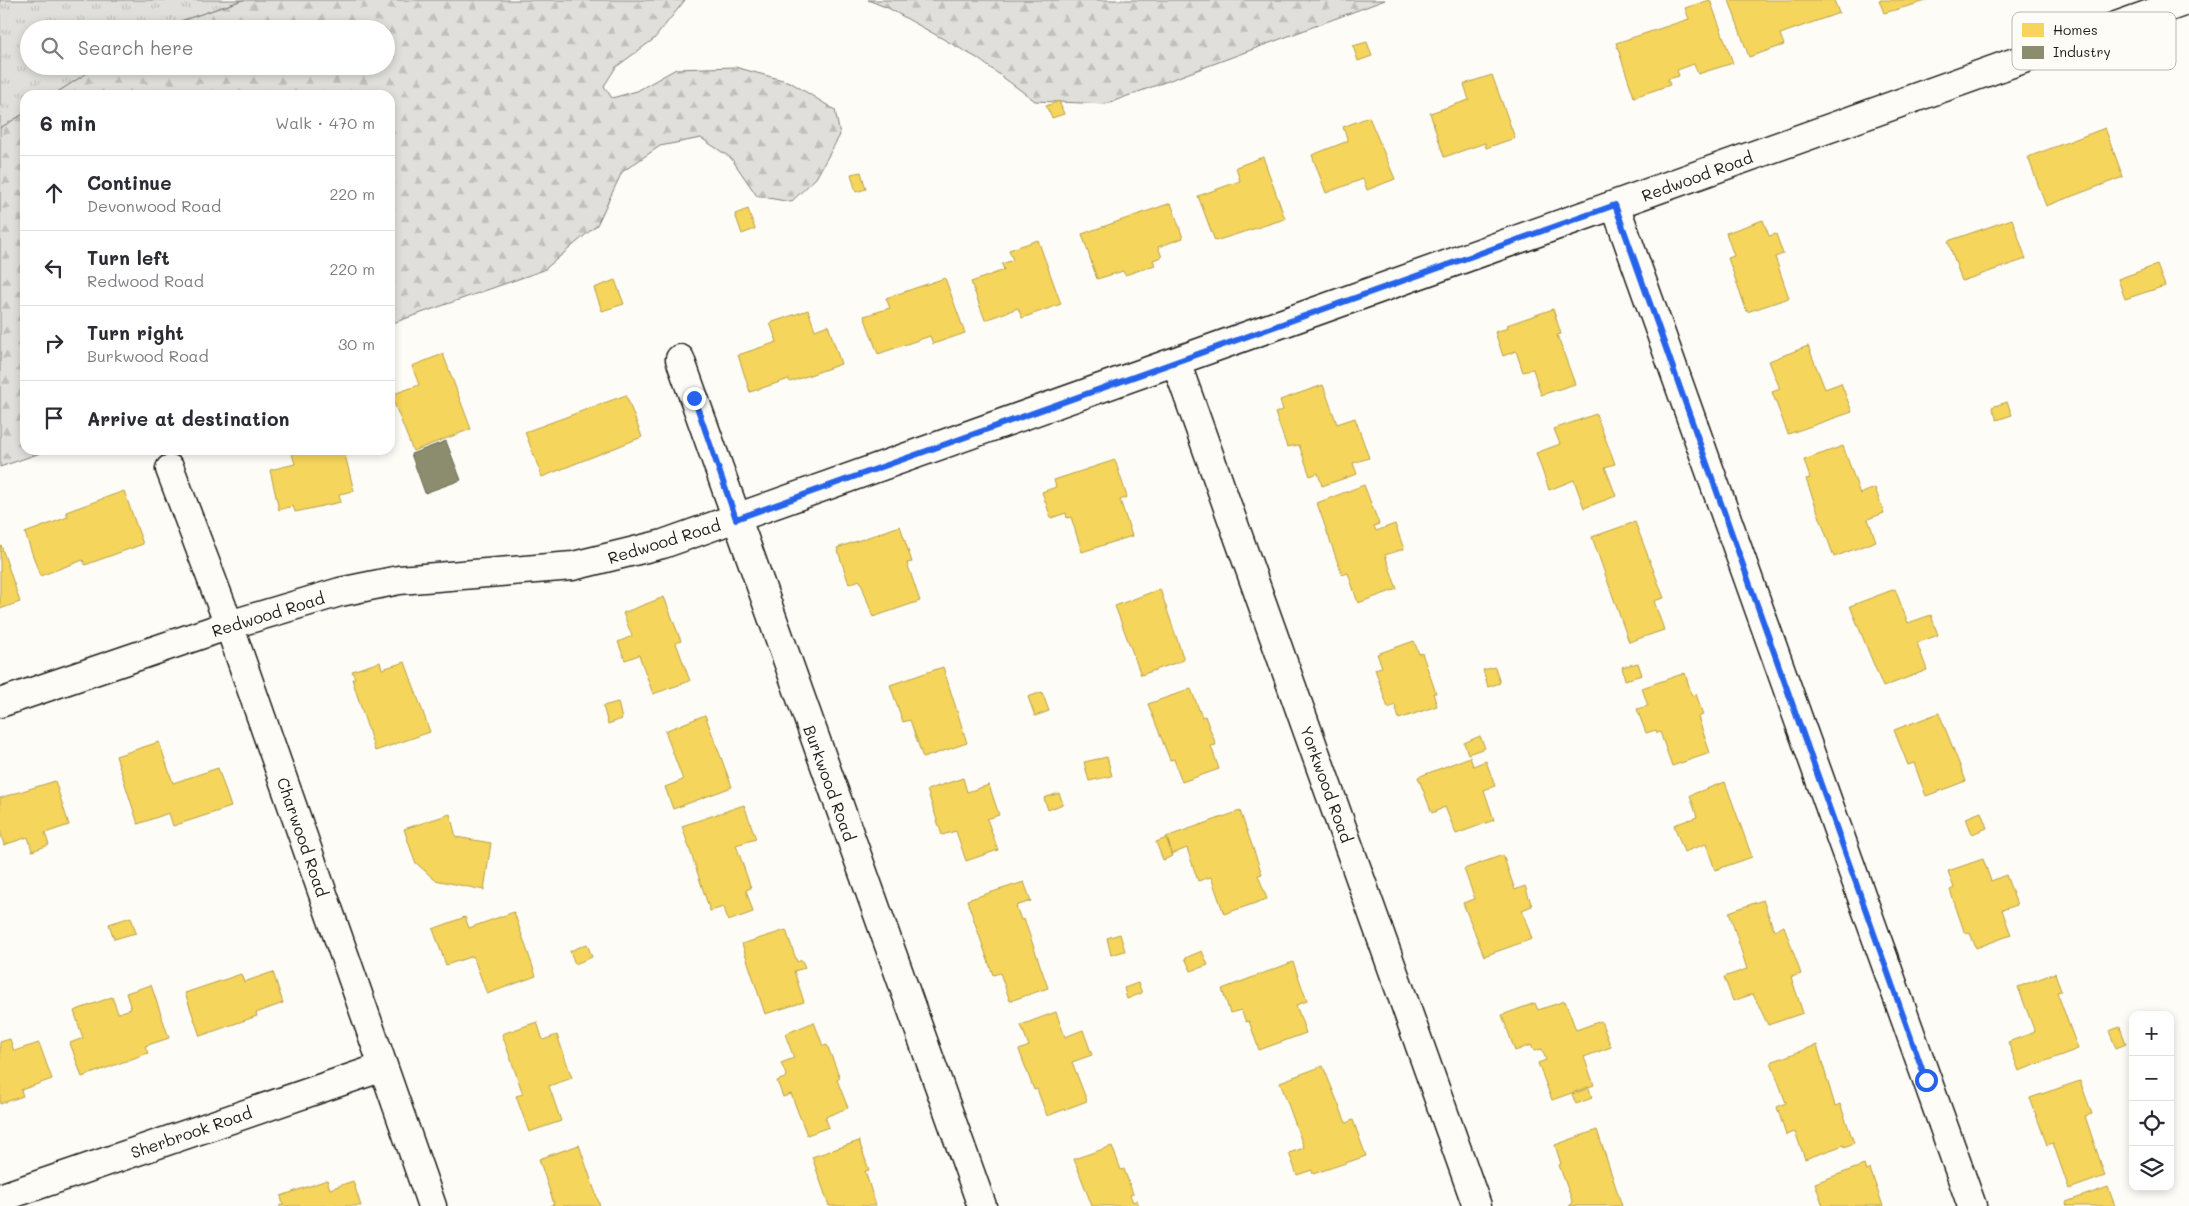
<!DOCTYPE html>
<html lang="en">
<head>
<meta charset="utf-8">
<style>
  :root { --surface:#fff; --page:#f7f7f7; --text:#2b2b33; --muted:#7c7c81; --line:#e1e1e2 }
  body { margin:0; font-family:Mali,sans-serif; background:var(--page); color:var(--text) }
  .controls { position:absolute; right:15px; bottom:15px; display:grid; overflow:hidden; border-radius:10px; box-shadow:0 2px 8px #0003 }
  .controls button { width:45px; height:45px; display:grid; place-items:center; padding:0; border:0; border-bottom:1px solid var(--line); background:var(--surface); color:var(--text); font:25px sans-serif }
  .stop { position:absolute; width:15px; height:15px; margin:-11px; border:4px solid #2563eb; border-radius:50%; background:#fff }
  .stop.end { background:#2563eb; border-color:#fff; box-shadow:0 1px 5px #0008 }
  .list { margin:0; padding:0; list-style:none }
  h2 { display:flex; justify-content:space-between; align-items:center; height:65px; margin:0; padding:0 20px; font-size:21px }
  h2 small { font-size:16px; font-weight:400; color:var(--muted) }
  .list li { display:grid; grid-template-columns:32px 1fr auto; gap:15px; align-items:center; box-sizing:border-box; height:75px; padding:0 20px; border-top:1px solid var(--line) }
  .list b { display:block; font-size:19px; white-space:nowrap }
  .list p { margin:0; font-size:16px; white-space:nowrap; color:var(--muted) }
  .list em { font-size:16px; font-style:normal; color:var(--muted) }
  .icon { flex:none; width:28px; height:28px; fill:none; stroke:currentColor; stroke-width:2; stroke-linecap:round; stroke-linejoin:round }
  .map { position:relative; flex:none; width:2189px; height:1206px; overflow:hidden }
  .search { position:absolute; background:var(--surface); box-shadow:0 2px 8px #0003; left:20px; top:20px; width:375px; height:55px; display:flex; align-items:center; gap:12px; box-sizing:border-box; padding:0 18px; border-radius:28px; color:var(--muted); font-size:19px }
  .panel { position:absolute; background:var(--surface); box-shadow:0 2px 8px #0003; left:20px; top:90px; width:375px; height:365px; border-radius:15px }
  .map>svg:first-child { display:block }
  .grass { fill:url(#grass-tufts); stroke:#7e7e7c }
  .forest { fill:url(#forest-firs); stroke:#7e7e7c }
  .homes { fill:#f6d55c; stroke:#b59e49 }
  .industry { fill:#8c8c6e; stroke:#6a6a55 }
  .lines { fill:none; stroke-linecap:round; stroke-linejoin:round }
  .minor-casing { stroke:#1c1c1c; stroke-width:31 }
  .minor { stroke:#fdfcf7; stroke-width:28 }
  .route { stroke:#2563eb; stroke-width:6 }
  .labels { text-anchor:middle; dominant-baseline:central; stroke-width:5; stroke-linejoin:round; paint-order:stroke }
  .street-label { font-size:16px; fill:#1c1c1c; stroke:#fdfcf7 }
  .key { fill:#fdfcf7; stroke:#bab9b5; stroke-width:1 }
  .key-label { font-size:14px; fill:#1c1c1c }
</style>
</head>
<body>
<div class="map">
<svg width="2189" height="1206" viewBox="0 0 2189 1206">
  <defs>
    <pattern id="grass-tufts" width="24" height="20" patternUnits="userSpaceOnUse" patternTransform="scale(1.25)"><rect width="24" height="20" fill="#e0dfdb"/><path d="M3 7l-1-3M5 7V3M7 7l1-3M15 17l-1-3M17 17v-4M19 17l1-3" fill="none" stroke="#c0bfbb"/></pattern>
    <pattern id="forest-firs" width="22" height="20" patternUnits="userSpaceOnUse" patternTransform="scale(1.25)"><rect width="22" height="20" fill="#e0dfdb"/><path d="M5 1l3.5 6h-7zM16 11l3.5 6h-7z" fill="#c0bfbb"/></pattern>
  </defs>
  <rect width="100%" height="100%" fill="#fdfcf7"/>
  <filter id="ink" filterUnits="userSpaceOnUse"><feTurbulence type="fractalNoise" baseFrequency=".02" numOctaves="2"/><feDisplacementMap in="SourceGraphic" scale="10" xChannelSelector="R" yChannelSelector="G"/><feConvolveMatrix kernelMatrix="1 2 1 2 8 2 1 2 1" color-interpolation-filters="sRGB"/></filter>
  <g filter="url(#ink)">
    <path class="grass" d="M0,0H243L157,29H29V66H98L53,95H25V113L0,128Z"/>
    <path class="forest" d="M243,0H685L654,39L616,67L604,86L612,98L637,91L676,69L735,67L790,82L835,110L840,135L816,178L791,202L757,196L731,158L701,138L660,146L622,172L597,225L544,270L390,324V95H53L98,66H386V29H157Z
      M868,0H1385L1106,104L1035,101L977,58L888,8Z
      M25,113V450H49L0,467V128Z"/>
    <path class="homes" d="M1710,0L1733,63L1698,74L1694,64L1677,70L1679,76L1668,79L1670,85L1634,97L1616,43L1689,19L1685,8Z
      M1729,0H1834L1839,13L1780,34L1784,45L1749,57Z
      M1879,0H1930L1884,13Z
      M1367,42L1372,56L1358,61L1353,46Z
      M1492,75L1515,138L1486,148L1485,143L1444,157L1430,113L1469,100L1464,84Z
      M1059,101L1064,114L1052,118L1046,106Z
      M1369,117L1395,179L1367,190L1363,179L1326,193L1312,155L1348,141L1343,127Z
      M2105,128L2123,177L2046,206L2028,157Z
      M1263,157L1285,219L1215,241L1198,196L1240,181L1236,167Z
      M861,172L866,189L856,192L851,174Z
      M1171,203L1183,238L1158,247L1162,257L1153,260L1155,265L1125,275L1123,271L1097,279L1082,234Z
      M748,209L755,229L742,234L735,214Z
      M2012,219L2026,259L1962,281L1948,241Z
      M1763,220L1769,236L1776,234L1783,254L1775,257L1789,298L1747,312L1728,258L1734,256L1726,233Z
      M1038,240L1061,304L1022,318L1018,308L985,320L971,282L1004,270L1002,264L1013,260L1009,250Z
      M2157,265L2165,286L2125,299L2118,279Z
      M945,278L965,333L933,344L930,336L878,354L864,316L890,308L886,298Z
      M615,280L624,304L602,311L594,288Z
      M1553,309L1561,334L1557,335L1575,384L1541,395L1533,369L1523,372L1516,351L1503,356L1495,332L1508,328L1507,325Z
      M808,310L815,330L828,325L841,364L790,382L789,379L750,392L738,355L777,342L770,323Z
      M1808,346L1825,389L1841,383L1852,412L1788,434L1772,392L1780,389L1769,361Z
      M443,354L471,429L413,451L391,395L419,385L412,366Z
      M1323,385L1337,424L1355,418L1369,458L1353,463L1357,474L1322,486L1318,473L1310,476L1299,445L1287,447L1275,413L1283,410L1280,400Z
      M626,395L642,437L542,477L525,432Z
      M2007,402L2012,415L1997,420L1992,407Z
      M1596,414L1615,464L1605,467L1616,496L1584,508L1574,480L1549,490L1536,453L1560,444L1554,429Z
      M1843,446L1860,494L1875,488L1884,513L1868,519L1876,541L1834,557L1806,479L1810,478L1804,460Z
      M291,450H333V453L344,451L354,491L339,494L341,502L295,512L293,506L279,510L270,470L295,464Z
      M1115,460L1127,497L1120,500L1132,536L1082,552L1071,517L1067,518L1066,513L1051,518L1042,492L1056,487L1054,480Z
      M1364,485L1379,524L1374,526L1376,531L1395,524L1404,549L1385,555L1397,589L1358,603L1348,573L1342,575L1317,503Z
      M124,491L143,544L85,565L83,560L40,576L25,533L68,517L66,512Z
      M1635,522L1664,598L1654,601L1664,630L1629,642L1592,537Z
      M900,526L912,562L907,563L920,601L873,617L860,580L849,584L837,548Z
      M1,545L20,602L0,609V546Z
      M1160,589L1184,660L1141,675L1115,606Z
      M1895,589L1908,623L1931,615L1938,635L1917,643L1927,670L1883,687L1850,606Z
      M664,597L681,641L676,643L690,681L653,694L639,655L625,660L618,642L632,636L623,613Z
      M1414,641L1419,654L1422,653L1436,693H1433L1437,706L1399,719L1395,705L1388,708L1375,669L1382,667L1377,654Z
      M380,662L382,669L405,662L430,732L375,751L352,679L355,678L352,671Z
      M1638,663L1642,675L1625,680L1622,667Z
      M943,667L967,743L923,758L910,720L903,722L890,685Z
      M1495,667L1500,683L1488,687L1483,670Z
      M1685,673L1692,696L1696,694L1703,715L1698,717L1710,753L1672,766L1660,732L1657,733L1656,730L1646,733L1637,709L1648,706L1642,688Z
      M1191,689L1202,717L1205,716L1216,745L1211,746L1219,769L1182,782L1174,759L1170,760L1148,704Z
      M1042,692L1049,711L1035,716L1028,697Z
      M618,702L622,719L608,724L603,706Z
      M1939,713L1966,781L1926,796L1914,763L1908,765L1894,730Z
      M705,715L732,787L673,809L665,787L683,780L665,731Z
      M1480,736L1485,748L1468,754L1464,743Z
      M159,742L173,783L218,768L231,807L173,826L169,813L138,824L116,756Z
      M1107,757L1112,776L1089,781L1084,762Z
      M1470,757L1473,766L1486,761L1495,786L1484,790L1494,820L1456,834L1445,807L1432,813L1418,777Z
      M963,778L967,792L989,785L999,815L987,819L998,850L966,861L956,831L942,835L927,790Z
      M55,781L69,825L45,833L49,845L32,851L28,837L4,845L0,831V798Z
      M1725,782L1752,857L1715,870L1706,844L1684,852L1674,825L1697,817L1690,795Z
      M1059,793L1063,804L1048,810L1044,798Z
      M744,805L756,839L736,845L751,888L746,890L753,912L728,921L724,907L710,911L682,826Z
      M1240,811L1262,874L1258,875L1267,899L1224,914L1211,877L1198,881L1187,848L1172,854L1166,837Z
      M1981,812L1987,828L1972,834L1966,818Z
      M450,814L456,837L491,843L484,890L435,880L415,862L404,829Z
      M1167,838L1173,856L1163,860L1156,842Z
      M1503,855L1515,890L1525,886L1532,906L1522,910L1532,939L1484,956L1463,903L1475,899L1464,869Z
      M1983,859L1991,881L2006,875L2017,905L2002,910L2011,935L1976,948L1970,933L1965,934L1950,890L1954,888L1948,871Z
      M1024,882L1031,901L1016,906L1021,920L1024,919L1048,988L1010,1001L1000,973L993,975L967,900Z
      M1763,900L1774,930L1784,926L1801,974L1791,977L1803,1013L1768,1025L1753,994L1733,1001L1724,977L1747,969L1729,912Z
      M514,912L536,976L487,994L473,956L446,965L433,929L465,917L469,928Z
      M131,917L136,933L114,939L109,924Z
      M786,930L797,962L802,960L805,968L794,971L804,1002L765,1014L742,944Z
      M1120,934L1125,951L1111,955L1107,938Z
      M587,944L592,957L575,964L570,951Z
      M1202,951L1208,965L1191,971L1185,958Z
      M1293,962L1307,1001L1296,1005L1306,1033L1259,1050L1249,1021L1246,1022L1241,1010L1230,1013L1222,989Z
      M273,972L283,1003L256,1013L257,1016L200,1036L185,993L241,974L244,982Z
      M2055,973L2061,991L2057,992L2078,1049L2019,1071L2008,1042L2035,1032L2018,987Z
      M1138,983L1142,993L1127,999L1124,988Z
      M151,985L169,1038L145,1046L148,1053L82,1077L70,1043L83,1038L74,1011L112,997L118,1013L131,1009L126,993Z
      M1565,1001L1576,1030L1601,1021L1611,1047L1584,1057L1594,1085L1552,1100L1538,1063L1546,1060L1542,1049L1534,1051L1531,1045L1515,1051L1502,1015L1535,1003L1538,1010Z
      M1056,1012L1065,1037L1083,1030L1092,1055L1072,1062L1087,1101L1047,1116L1037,1089L1034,1090L1019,1050L1029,1046L1021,1025Z
      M537,1022L543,1040L557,1035L572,1078L549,1086L561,1121L529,1132L516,1096L523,1094L502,1034Z
      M814,1022L823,1046L827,1045L840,1078L837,1080L848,1108L825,1117L829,1127L807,1135L791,1094L783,1097L777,1081L787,1077L781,1063L794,1058L785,1034Z
      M2120,1027L2126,1044L2116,1048L2109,1031Z
      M10,1039L14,1051L39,1043L52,1079L21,1090L23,1096L0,1104V1042Z
      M1817,1045L1835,1106L1840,1104L1854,1143L1844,1147V1145L1805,1159L1795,1132L1786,1135L1777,1107L1786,1103L1771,1062Z
      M1323,1066L1346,1123L1353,1120L1366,1156L1313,1174L1312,1170L1297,1175L1289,1153L1304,1148L1280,1082Z
      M2080,1081L2092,1114L2085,1116L2105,1176L2069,1189L2053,1143L2047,1145L2030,1098Z
      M1589,1088L1592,1098L1576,1104L1572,1094Z
      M1597,1130L1622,1206H1569L1573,1203L1559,1165L1561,1164L1555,1145Z
      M859,1141L869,1170L865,1171L876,1206H829L812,1157Z
      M579,1145L600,1206H550L554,1204L539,1159Z
      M1112,1146L1121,1170L1124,1169L1133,1194L1130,1195L1133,1202L1137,1200L1139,1206H1092L1074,1159Z
      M1864,1165L1866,1171L1870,1169L1883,1206H1823L1815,1183Z
      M327,1180L330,1189L353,1181L361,1206H279L283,1205L281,1196Z
      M2108,1187L2115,1206H2067L2066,1202Z"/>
    <path class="industry" d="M446,441L461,480L425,493L411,454Z"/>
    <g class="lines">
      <defs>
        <path id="minor" d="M1615,205L1972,1206
          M680,359L982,1206
          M1176,362L1477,1206
          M170,469L229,625L432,1206
          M0,703L229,625L340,592L399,580L573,566L663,544L2189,0
          M0,1198L383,1067"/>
      </defs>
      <use href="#minor" class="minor-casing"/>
      <use href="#minor" class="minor"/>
    </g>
  </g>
  <g class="lines" filter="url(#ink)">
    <path class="route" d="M694,398L736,519L1615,205L1926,1080"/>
  </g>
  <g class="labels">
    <g class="street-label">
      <text transform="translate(1697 176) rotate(-20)">Redwood Road</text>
      <text transform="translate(664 541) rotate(-17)">Redwood Road</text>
      <text transform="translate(268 614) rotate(-17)">Redwood Road</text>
      <text transform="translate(830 783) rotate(70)">Burkwood Road</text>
      <text transform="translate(1327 784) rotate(70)">Yorkwood Road</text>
      <text transform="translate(303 837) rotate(71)">Charwood Road</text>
      <text transform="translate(191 1132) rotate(-19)">Sherbrook Road</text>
    </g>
  </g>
  <rect x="2012" y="12" width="164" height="58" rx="8" class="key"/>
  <rect x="2022" y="23" width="22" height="14" fill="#f6d55c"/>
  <rect x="2022" y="46" width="22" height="13" fill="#8c8c6e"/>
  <g class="key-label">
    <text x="2053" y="35">Homes</text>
    <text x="2053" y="57">Industry</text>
  </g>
</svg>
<div class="controls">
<button>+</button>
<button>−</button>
<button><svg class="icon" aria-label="locate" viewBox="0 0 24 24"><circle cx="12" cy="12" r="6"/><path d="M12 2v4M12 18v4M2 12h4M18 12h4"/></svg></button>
<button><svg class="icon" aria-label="layers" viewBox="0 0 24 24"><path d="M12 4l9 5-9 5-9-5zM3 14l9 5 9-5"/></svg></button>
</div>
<div class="stop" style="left:1926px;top:1080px"></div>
<div class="stop end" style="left:694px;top:398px"></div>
<div class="search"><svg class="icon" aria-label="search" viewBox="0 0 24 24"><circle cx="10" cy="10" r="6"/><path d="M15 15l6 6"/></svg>Search here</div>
<section class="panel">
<h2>6 min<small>Walk · 470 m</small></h2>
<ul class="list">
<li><svg class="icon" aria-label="ahead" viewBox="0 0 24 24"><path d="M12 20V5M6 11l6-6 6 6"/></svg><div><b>Continue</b><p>Devonwood Road</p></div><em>220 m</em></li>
<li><svg class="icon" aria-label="left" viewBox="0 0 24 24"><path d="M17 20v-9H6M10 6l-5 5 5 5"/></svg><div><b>Turn left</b><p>Redwood Road</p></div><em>220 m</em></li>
<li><svg class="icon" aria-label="right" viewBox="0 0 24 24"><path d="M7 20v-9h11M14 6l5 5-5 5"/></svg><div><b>Turn right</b><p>Burkwood Road</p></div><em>30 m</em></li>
<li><svg class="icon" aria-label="arrive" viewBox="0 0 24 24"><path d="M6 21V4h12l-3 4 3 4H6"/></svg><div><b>Arrive at destination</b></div></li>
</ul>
</section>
</div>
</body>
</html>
